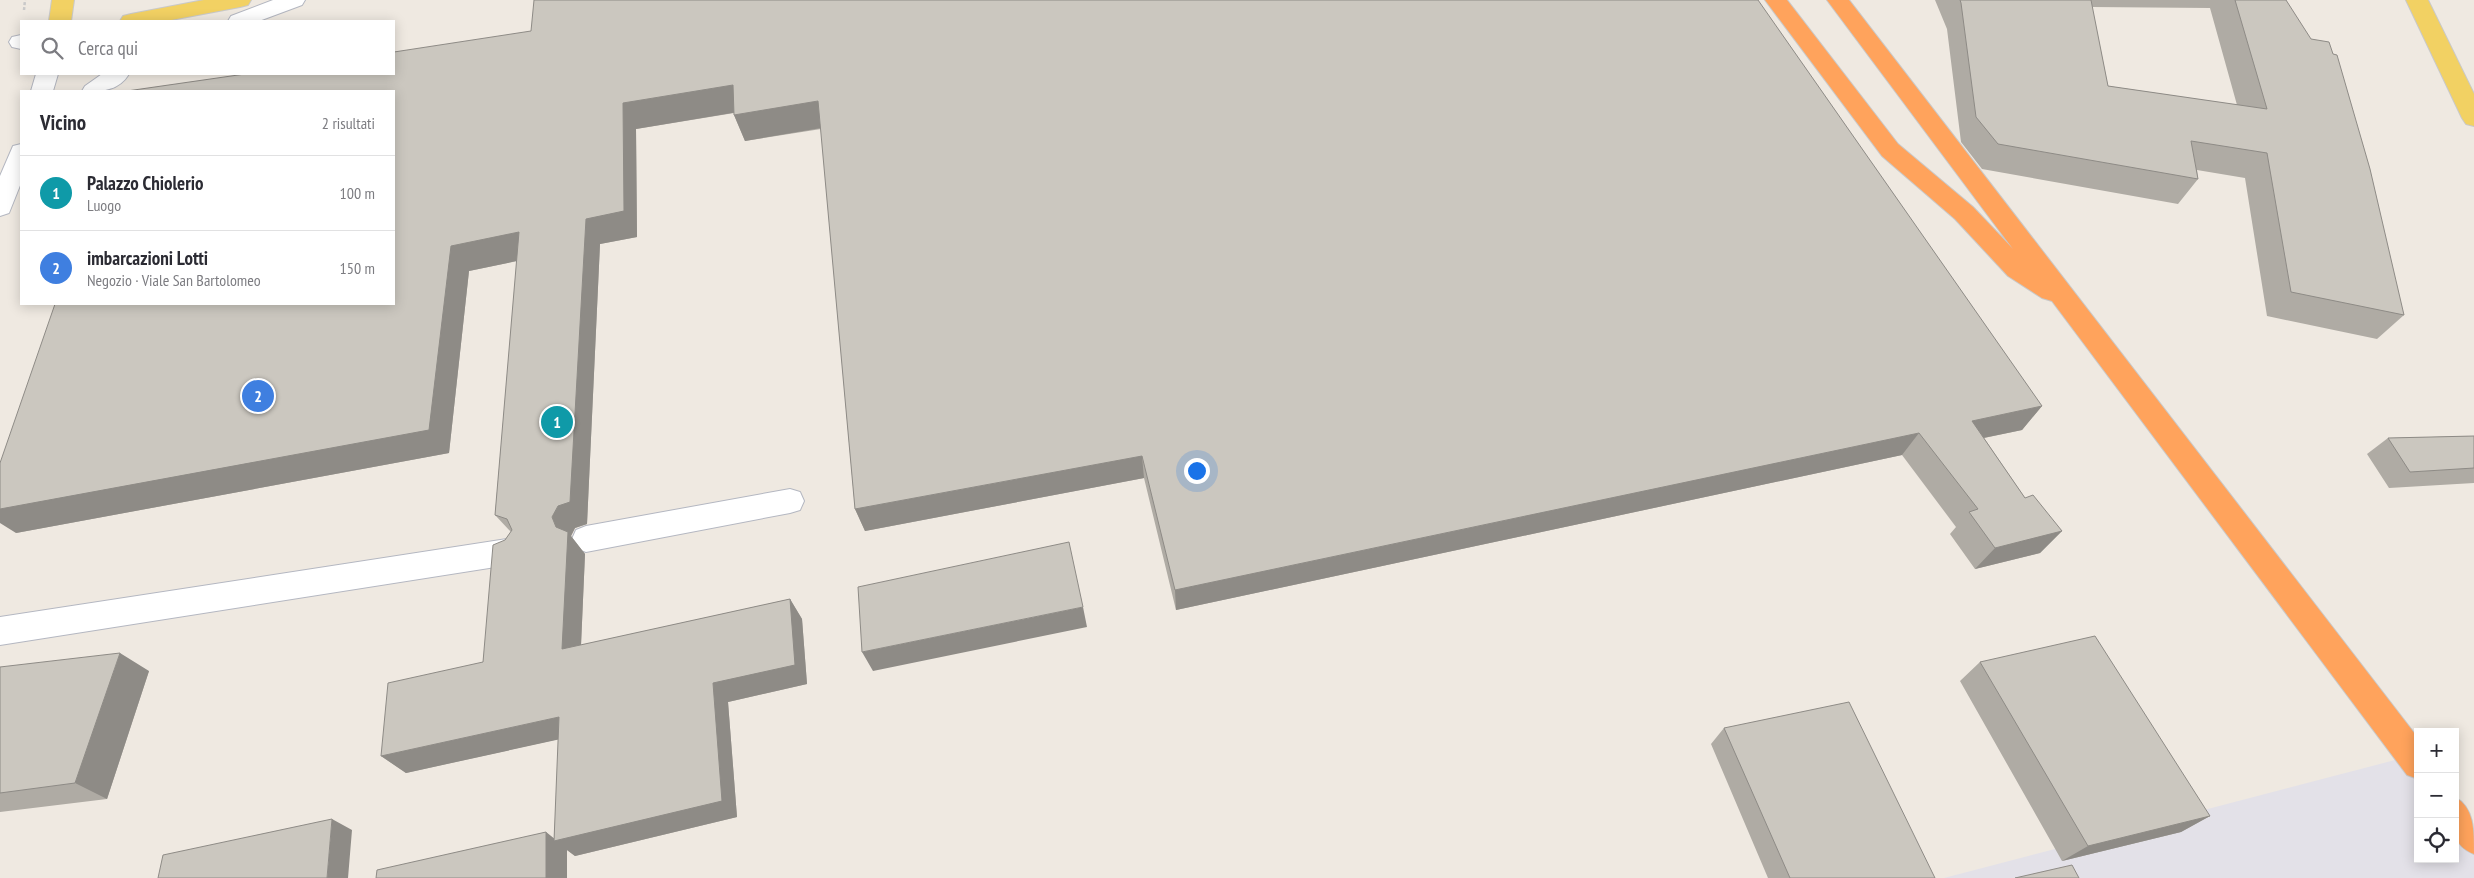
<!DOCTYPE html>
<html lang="it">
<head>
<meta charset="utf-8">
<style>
  :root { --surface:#fff; --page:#f7f7f7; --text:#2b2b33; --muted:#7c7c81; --line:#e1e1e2; --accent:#4264fb }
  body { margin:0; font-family:"PT Sans Narrow",sans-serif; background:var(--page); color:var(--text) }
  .controls { position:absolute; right:15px; bottom:15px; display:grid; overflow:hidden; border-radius:0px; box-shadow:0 2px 12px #0003 }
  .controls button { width:45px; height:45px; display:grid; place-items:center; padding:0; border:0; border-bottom:1px solid var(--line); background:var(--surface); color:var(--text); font:25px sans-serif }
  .you { position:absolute; left:1196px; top:470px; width:18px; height:18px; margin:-12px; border:4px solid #fff; border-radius:50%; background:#1a73e8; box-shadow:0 0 0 8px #1a73e833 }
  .badge { display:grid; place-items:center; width:32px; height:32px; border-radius:50%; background:var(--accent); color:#fff; font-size:16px; font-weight:700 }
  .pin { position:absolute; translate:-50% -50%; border:2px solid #fff; box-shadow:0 1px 5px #0006 }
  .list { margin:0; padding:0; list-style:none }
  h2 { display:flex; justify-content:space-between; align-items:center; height:65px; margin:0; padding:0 20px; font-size:21px }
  h2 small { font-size:16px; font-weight:400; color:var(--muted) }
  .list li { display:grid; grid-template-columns:32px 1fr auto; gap:15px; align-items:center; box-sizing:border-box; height:75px; padding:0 20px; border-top:1px solid var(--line) }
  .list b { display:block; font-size:19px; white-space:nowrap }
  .list p { margin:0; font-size:16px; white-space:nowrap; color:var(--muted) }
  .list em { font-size:16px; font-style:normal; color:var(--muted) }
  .icon { flex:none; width:28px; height:28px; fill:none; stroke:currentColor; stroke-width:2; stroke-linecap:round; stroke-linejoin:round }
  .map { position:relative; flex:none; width:2474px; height:878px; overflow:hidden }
  .search { position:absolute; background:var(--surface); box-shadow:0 2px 12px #0003; left:20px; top:20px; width:375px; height:55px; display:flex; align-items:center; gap:12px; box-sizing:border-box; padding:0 18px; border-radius:0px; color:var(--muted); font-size:19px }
  .panel { position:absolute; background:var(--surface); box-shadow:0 2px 12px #0003; left:20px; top:90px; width:375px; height:215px; border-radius:0px }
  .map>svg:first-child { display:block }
  .industrial { fill:#e3e1e8 }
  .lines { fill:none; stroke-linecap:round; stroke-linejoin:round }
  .minor-casing { stroke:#b4b7c1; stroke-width:2 }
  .major-casing { stroke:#c9c9c9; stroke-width:2 }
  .highway-casing { stroke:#c9c9c9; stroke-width:2 }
  .path { stroke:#c9c9c9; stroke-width:2.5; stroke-dasharray:3 2; stroke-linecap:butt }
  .minor { fill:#fff; fill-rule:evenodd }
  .major { fill:#f2d163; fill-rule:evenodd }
  .highway { fill:#ffa35c; fill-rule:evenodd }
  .wall { fill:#afaba4; fill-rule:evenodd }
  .shaded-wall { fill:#8e8b86 }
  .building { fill:#cbc7bf; stroke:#8e8b86 }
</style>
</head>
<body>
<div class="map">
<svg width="2474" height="878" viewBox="0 0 2474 878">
  <rect width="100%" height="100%" fill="#efe9e1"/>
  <path class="industrial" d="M2418,754V859H2455V802L2474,829V878H1944Z"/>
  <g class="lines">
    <defs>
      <path id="minor" d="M273,0H305L302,5L259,21H228L231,16Z
        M21,35V49L12,47L9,42L12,37Z
        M36,74H58L53,91H31Z
        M102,74H129C118,92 101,91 82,91L85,86Z
        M21,144V183L9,213L0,216V176L13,146Z
        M790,489L800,492L804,501L800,510L790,513L586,552L576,548L572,539L576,530L586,526Z
        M514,538L524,542L529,551L524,560L514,564L0,645V617Z"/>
      <path id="major" d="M52,0H74L71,21H49Z
        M204,0H251L248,5L240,7L166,21H120L123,16L131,14Z
        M2406,0H2428L2474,94V126L2466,124L2462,118Z"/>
      <path id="highway" d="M1765,0H1787L1898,144L1973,207L2013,249L1827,0H1849L2418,738V779L2407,775L2052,301L2042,298L2008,276L1955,219L1882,156Z
        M2455,797C2474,808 2474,829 2474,854C2447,843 2455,822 2455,797Z"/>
    </defs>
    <use href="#minor" class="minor-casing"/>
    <use href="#major" class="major-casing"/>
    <use href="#highway" class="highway-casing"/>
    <path class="path" d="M24,10L25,0"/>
    <use href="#minor" class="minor"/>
    <use href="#major" class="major"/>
    <use href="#highway" class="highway"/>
  </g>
  <path class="wall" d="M1935,0H2286L2404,315L2377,339L2267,316L2245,178L2197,170L2198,179L2178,204L1982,169L1961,142L1947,29ZM2092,7L2210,8L2237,105L2108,86Z
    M531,31L2042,406L2022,430L1984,438L2025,498L2062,531L2040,553L1975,569L1950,534L1956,527L1902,455L1176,610L1144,478L865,531L855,509L821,129L745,141L734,115V113L636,129L637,237L600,244L587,524L575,528L571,536L585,554L581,645L790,599L802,619L807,684L728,702L737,817L575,856L567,850V878H376L546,832L554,839L559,739L406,773L381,756L483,662L505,540L511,532L495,515L517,261L469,271L449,453L16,533Z
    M2474,436V483L2389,488L2367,454L2388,438Z
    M1980,662L2210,816L2181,832L2062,861L1960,681Z
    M0,667L149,671L107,799L0,812Z
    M1724,728L1935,878H1768L1711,744Z"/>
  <path class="shaded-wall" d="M733,85L744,111L636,129L637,237L600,244L587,524L575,528L571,536L585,554L580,668L562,649L556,527L552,517L558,506L586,219L623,103Z
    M818,101L827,127L745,141L734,115Z
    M519,232L536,257L469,271L449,453L16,533L0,523V509L451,246Z
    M2042,406L2022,430L1954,444L1972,421Z
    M1919,433L1902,455L1176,610L1175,590Z
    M1142,456L1144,478L865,531L855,509Z
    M2062,531L2040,553L1975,569L1995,548Z
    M790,599L802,619L807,684L728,702L737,817L575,856L567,850V878H546V832L556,840L713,683Z
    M1083,607L1087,627L873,671L862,652Z
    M120,653L149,671L107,799L75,783Z
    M559,717L579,735L406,773L381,756Z
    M2210,816L2181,832L2062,861L2088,846Z
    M332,819L352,830L348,878H327Z"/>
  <path class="building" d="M534,0H1758L2042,406L1972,421L2025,498L2033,495L2062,531L1995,548L1969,512L1978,509L1919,433L1175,590L1142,456L855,509L818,101L734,115L733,85L623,103L624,211L586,219L570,502L558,506L552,517L556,527L568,532L562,649L790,599L795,665L713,683L722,801L554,841L559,717L381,756L388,683L483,662L493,545L505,540L512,530L507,519L495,515L519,232L451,246L429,430L0,509V463L55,304H394V91H127L245,74H394V52L531,31Z
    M1960,0H2091L2108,86L2267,109L2235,0H2286L2311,39L2329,42L2333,54L2337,55L2370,169L2404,315L2291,292L2267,153L2191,141L2198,179L1998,144L1976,117L1961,3Z
    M2474,436V468L2410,472L2388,438Z
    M1069,542L1083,607L862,652L858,587Z
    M2095,636L2210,816L2088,846L1980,662Z
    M120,653L75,783L0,793V667Z
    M1849,702L1935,878H1790L1724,728Z
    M332,819L327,878H158L163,855Z
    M546,832V878H376L377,870Z
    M2072,865L2079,878H2015Z"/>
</svg>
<div class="controls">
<button>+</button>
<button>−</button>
<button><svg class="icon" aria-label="locate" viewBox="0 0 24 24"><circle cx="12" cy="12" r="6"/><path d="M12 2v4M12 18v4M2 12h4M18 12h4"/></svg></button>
</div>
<div class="you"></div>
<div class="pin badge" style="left:557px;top:422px;background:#0f9aa8">1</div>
<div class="pin badge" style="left:258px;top:396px;background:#3f7fe0">2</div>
<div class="search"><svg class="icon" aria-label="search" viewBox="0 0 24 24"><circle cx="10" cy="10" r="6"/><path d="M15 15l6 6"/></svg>Cerca qui</div>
<section class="panel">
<h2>Vicino<small>2 risultati</small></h2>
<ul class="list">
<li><span class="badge" style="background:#0f9aa8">1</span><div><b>Palazzo Chiolerio</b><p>Luogo</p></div><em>100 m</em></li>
<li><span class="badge" style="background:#3f7fe0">2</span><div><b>imbarcazioni Lotti</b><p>Negozio · Viale San Bartolomeo</p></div><em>150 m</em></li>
</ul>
</section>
</div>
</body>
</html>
